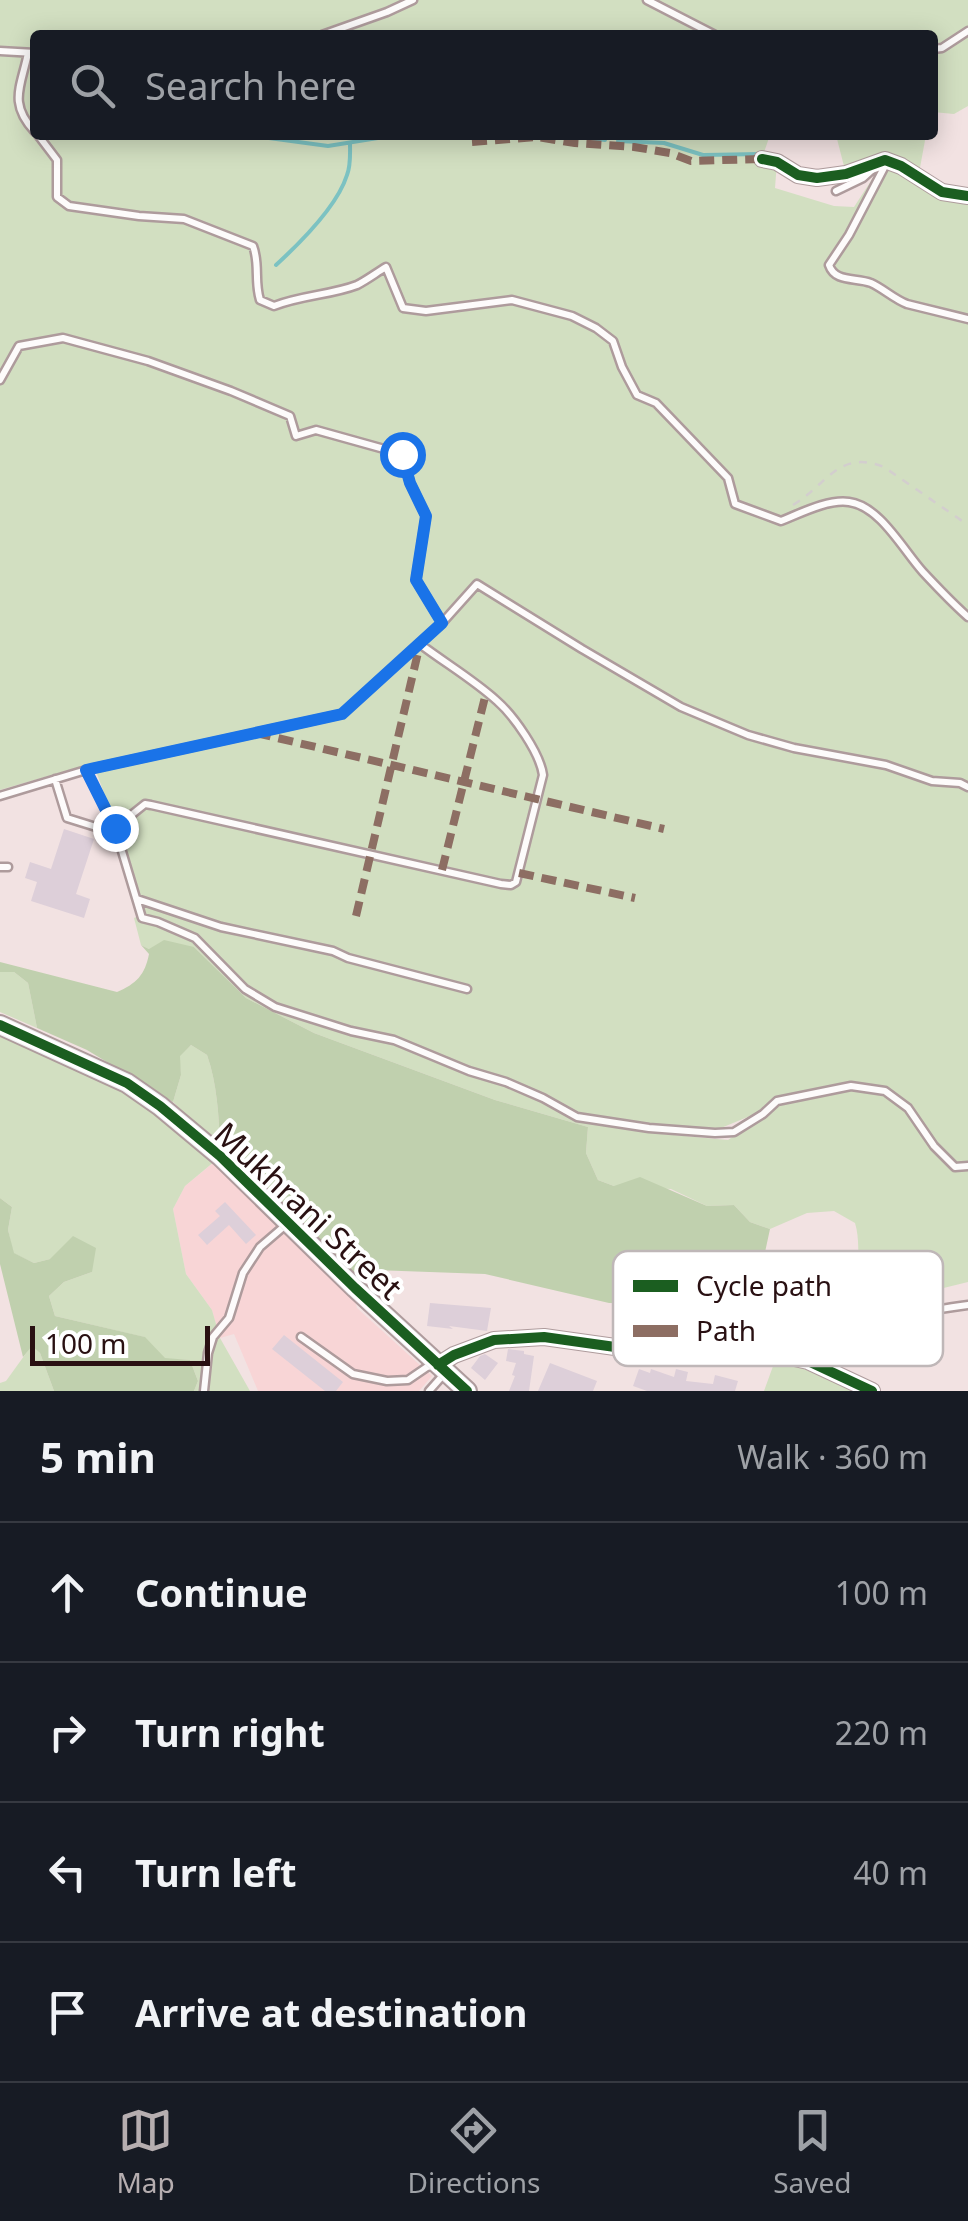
<!DOCTYPE html>
<html lang="en">
<head>
<meta charset="utf-8">
<style>
  :root { --surface:#171b24; --page:#20242c; --text:#f1f3f6; --muted:#9ea1a6; --line:#363941; --accent:#b6aeb0 }
  body { margin:0; font-family:"Noto Sans",sans-serif; background:var(--page); color:var(--text) }
  .scale { position:absolute; left:30px; bottom:25px; width:180px; box-sizing:border-box; padding-left:10px; border:5px solid #291012; border-top:0; font-size:28px; line-height:35px; white-space:nowrap; color:#291012; -webkit-text-stroke:8px #fff; paint-order:stroke }
  .stop { position:absolute; width:30px; height:30px; margin:-22px; border:8px solid #1a73e8; border-radius:50%; background:#fff }
  .stop.end { background:#1a73e8; border-color:#fff; box-shadow:0 2px 10px #0008 }
  .list { margin:0; padding:0; list-style:none }
  h2 { display:flex; justify-content:space-between; align-items:center; height:130px; margin:0; padding:0 40px; font-size:42px }
  h2 small { font-size:32px; font-weight:400; color:var(--muted) }
  .list li { display:grid; grid-template-columns:65px 1fr auto; gap:30px; align-items:center; box-sizing:border-box; height:140px; padding:0 40px; border-top:2px solid var(--line) }
  .list b { display:block; font-size:38px; white-space:nowrap }
  .list em { font-size:32px; font-style:normal; color:var(--muted) }
  .icon { flex:none; width:55px; height:55px; fill:none; stroke:currentColor; stroke-width:2; stroke-linecap:round; stroke-linejoin:round }
  .map { position:relative; flex:none; width:968px; height:1391px; overflow:hidden }
  .search { position:absolute; background:var(--surface); box-shadow:0 5px 25px #0003; left:30px; right:30px; top:30px; height:110px; display:flex; align-items:center; gap:25px; box-sizing:border-box; padding:0 35px; border-radius:10px; color:var(--muted); font-size:38px }
  .sheet { height:690px; background:var(--surface) }
  nav { display:flex; justify-content:space-around; align-items:center; box-sizing:border-box; height:140px; border-top:2px solid var(--line); background:var(--surface); font-size:28px; color:var(--muted) }
  nav a { display:grid; justify-items:center; gap:5px }
  nav .on { color:var(--accent) }
  .map>svg:first-child { display:block }
  .built { fill:#f8d5d6 }
  .green { fill:#d2dfc1; fill-rule:evenodd }
  .forest { fill:#c0d0ae }
  .lines { fill:none; stroke-linecap:round; stroke-linejoin:round }
  .stream { stroke:#7cc2c2; stroke-width:4 }
  .building { fill:#ddcfd9 }
  .lane-casing { stroke:#ae9b9c; stroke-width:11 }
  .street-casing { stroke:#ae9b9c; stroke-width:18 }
  .secondary-casing { stroke:#ae9b9c; stroke-width:22 }
  .path { stroke:#d3cece; stroke-width:2.5; stroke-dasharray:8 8; stroke-linecap:butt }
  .lane { stroke:#fdfbfb; stroke-width:6 }
  .street { stroke:#fdfbfb; stroke-width:12 }
  .secondary { stroke:#f0f0f2; stroke-width:18 }
  .quiet { stroke:#8d6e63; stroke-width:8; stroke-dasharray:15 8; stroke-linecap:butt }
  .cycleway-casing { stroke:#fff; stroke-width:16 }
  .cycleway { stroke:#1b5e20; stroke-width:10 }
  .route { stroke:#1a73e8; stroke-width:12 }
  .labels { text-anchor:middle; dominant-baseline:central; stroke-width:8; stroke-linejoin:round; paint-order:stroke }
  .street-label { font-size:32px; fill:#291012; stroke:#fff }
  .key { fill:#fff; stroke:#bfb7b8; stroke-width:2.5 }
  .key-label { font-size:28px; fill:#291012 }
</style>
</head>
<body>
<div class="map">
<svg width="968" height="1391" viewBox="0 0 968 1391">
  <rect width="100%" height="100%" fill="#f2e2e2"/>
  <path class="built" d="M213,1163L355,1300L357,1308L432,1376L419,1391H258L234,1334L220,1338L212,1310L186,1274L173,1209L185,1186Z"/>
  <path class="green" d="M0,0H968V106L954,114L933,112V35H35V135H770L762,158L777,162L775,188L834,206L854,207L884,161L846,174L836,135H926L917,184L968,199V1282L911,1296L888,1295L850,1279L860,1271C857,1255 860,1239 855,1223L834,1211L807,1213L770,1229L750,1222L734,1205L707,1206L671,1189L614,1186L598,1180L586,1153L588,1127L495,1100L314,1033L246,998L194,947L149,949L141,945L134,918L143,914L115,823L93,763L0,790ZM786,1101L728,1140L662,1134L721,1128Z
    M0,972H14L28,983L37,1028L0,1012Z
    M0,1032L59,1056L135,1097L215,1161L185,1186L173,1209L186,1274L212,1310L220,1338L250,1391H194L198,1381L190,1360L165,1359L144,1337L55,1316L49,1296L64,1282L92,1272L50,1259L34,1263L13,1253L8,1230L12,1207L0,1198Z
    M191,1045L207,1055C217,1083 219,1117 220,1147L173,1102L181,1075L179,1056Z
    M32,1345L40,1353L54,1391H0V1383L6,1381Z
    M776,1358L859,1391H764Z"/>
  <path class="forest" d="M164,940L194,947L246,998L314,1033L495,1100L588,1127L586,1153L598,1180L614,1186L640,1177L707,1206L734,1205L750,1222L770,1229L756,1294L680,1304L609,1303L485,1274L374,1270L362,1281L220,1147C219,1117 217,1083 207,1055L191,1045L180,1056L181,1075L173,1102L87,1050L37,1028L28,983L14,972H0V962L117,992C136,984 145,975 149,954L141,945L149,949Z
    M0,1198L12,1207L8,1230L14,1253L34,1263L50,1259L73,1236L96,1248L92,1272L64,1282L49,1296L55,1316L145,1337L165,1358L190,1360L198,1381L194,1391H54L40,1353L32,1346L23,1357L0,1264Z"/>
  <g class="lines">
    <path class="stream" d="M247,135L328,146L384,137L463,135
      M561,135L605,140
      M618,141L664,143L703,155L760,154
      M276,265C300,243 337,207 347,175C351,165 350,153 350,143"/>
  </g>
  <path class="building" d="M64,829L94,839L76,894L90,899L84,918L31,901L37,882L25,878L30,862L51,869Z
    M225,1202L256,1235L246,1244L229,1225L207,1245L198,1235L220,1216L215,1211Z
    M430,1303L491,1308L487,1331L449,1326L453,1329L427,1326Z
    M284,1335L343,1382L336,1391H325L272,1349Z
    M508,1349L524,1351V1354L534,1356L529,1391H509L515,1376L512,1375L516,1363L506,1361Z
    M485,1354L498,1363L485,1380L471,1368L480,1356Z
    M550,1363L597,1381L593,1391H538Z
    M639,1369L650,1373L651,1369L674,1377L676,1369L688,1372L686,1381L713,1384L715,1375L738,1381L735,1391H647L633,1386Z"/>
  <g class="lines">
    <defs>
      <path id="lane" d="M647,0L715,35
        M322,35L387,12L413,0
        M933,49L942,48L968,31
        M0,51L35,53
        M28,53C21,87 8,103 35,132
        M38,135L57,160V197L69,206L139,216L184,219L253,246C260,264 254,281 260,300L274,306C302,295 331,295 357,285C367,280 376,273 386,267L403,308L426,311L512,300L572,316L596,328L613,341L622,367L637,395L656,403L728,478L735,504L781,521C801,513 828,499 849,502C880,506 903,550 923,572C937,587 952,603 968,617
        M887,162L849,235L829,265C835,283 856,277 871,283C884,289 894,299 907,304L968,319
        M836,191L863,178L873,169
        M0,380L19,346L63,338L148,361L231,391L290,416L296,436L316,430L402,454L410,483L426,516L416,580L442,623
        M86,770L115,828L142,918L158,922L195,938L245,989L275,1007L351,1031L394,1040L469,1071L506,1082L543,1098L577,1117L649,1128L715,1133L734,1132L763,1114L777,1101L851,1086L885,1091L908,1108L934,1146L955,1167L968,1166
        M55,779L67,818L96,827
        M0,796L86,770L342,714L442,623L477,584L582,649L681,707L748,735L794,748L886,765L932,781L960,783L968,787
        M115,828L145,804L151,805L501,884L511,885L516,882L543,775C540,753 514,716 497,701C474,680 445,663 420,644
        M0,867H8
        M137,899L221,927L333,951L348,958L467,989
        M825,1272L887,1297L914,1300L926,1310
        M301,1337L353,1374L387,1381L408,1380L427,1367L436,1365
        M808,1360L812,1331C850,1312 875,1320 913,1314C931,1311 949,1307 968,1305
        M204,1391L208,1353L213,1337L229,1318L243,1273L260,1247L288,1223
        M429,1391L445,1373"/>
      <path id="street" d="M762,159L777,162L798,175L817,178L846,174L885,160L901,166L942,192L968,196
        M438,1365L454,1355L494,1340L544,1337L672,1355L708,1357L777,1354L808,1361L872,1391"/>
      <path id="secondary" d="M0,1025L127,1083L160,1106L220,1156L355,1288L467,1391"/>
    </defs>
    <use href="#lane" class="lane-casing"/>
    <use href="#street" class="street-casing"/>
    <use href="#secondary" class="secondary-casing"/>
    <path class="path" d="M793,505C827,485 838,449 884,467L968,525"/>
    <use href="#lane" class="lane"/>
    <use href="#street" class="street"/>
    <use href="#secondary" class="secondary"/>
    <path class="quiet" d="M472,142L537,137L575,143L634,147L670,153L691,161L762,159
      M256,733L664,829
      M442,870L486,693
      M519,873L635,898
      M356,916L420,644"/>
    <defs>
      <path id="cycleway" d="M762,159L777,162L798,175L817,178L846,174L885,160L901,166L942,192L968,196
        M0,1025L127,1083L160,1106L220,1156L355,1288L467,1391
        M438,1365L454,1355L494,1340L544,1337L672,1355L708,1357L777,1354L808,1361L872,1391"/>
    </defs>
    <use href="#cycleway" class="cycleway-casing"/>
    <use href="#cycleway" class="cycleway"/>
  </g>
  <g class="lines">
    <path class="route" d="M115,828L86,770L342,714L442,623L416,580L426,516L410,483L402,454"/>
  </g>
  <g class="labels">
    <g class="street-label">
      <text transform="translate(309 1210) rotate(43)">Mukhrani Street</text>
    </g>
  </g>
  <rect x="613" y="1251" width="330" height="115" rx="15" class="key"/>
  <rect x="633" y="1280" width="45" height="12" fill="#1b5e20"/>
  <rect x="633" y="1325" width="45" height="12" fill="#8d6e63"/>
  <g class="key-label">
    <text x="696" y="1296">Cycle path</text>
    <text x="696" y="1341">Path</text>
  </g>
</svg>
<div class="scale">100 m</div>
<div class="stop" style="left:402px;top:454px"></div>
<div class="stop end" style="left:115px;top:828px"></div>
<div class="search"><svg class="icon" aria-label="search" viewBox="0 0 24 24"><circle cx="10" cy="10" r="6"/><path d="M15 15l6 6"/></svg>Search here</div>
</div>
<section class="sheet">
<h2>5 min<small>Walk · 360 m</small></h2>
<ul class="list">
<li><svg class="icon" aria-label="ahead" viewBox="0 0 24 24"><path d="M12 20V5M6 11l6-6 6 6"/></svg><div><b>Continue</b></div><em>100 m</em></li>
<li><svg class="icon" aria-label="right" viewBox="0 0 24 24"><path d="M7 20v-9h11M14 6l5 5-5 5"/></svg><div><b>Turn right</b></div><em>220 m</em></li>
<li><svg class="icon" aria-label="left" viewBox="0 0 24 24"><path d="M17 20v-9H6M10 6l-5 5 5 5"/></svg><div><b>Turn left</b></div><em>40 m</em></li>
<li><svg class="icon" aria-label="arrive" viewBox="0 0 24 24"><path d="M6 21V4h12l-3 4 3 4H6"/></svg><div><b>Arrive at destination</b></div></li>
</ul>
</section>
<nav>
<a class="on"><svg class="icon" aria-label="map" viewBox="0 0 24 24"><path d="M3 6l6-2 6 2 6-2v14l-6 2-6-2-6 2zM9 4v14M15 6v14"/></svg>Map</a>
<a><svg class="icon" aria-label="directions" viewBox="0 0 24 24"><path d="M12 3l9 9-9 9-9-9zM9 14v-3h6M13 9l2 2-2 2"/></svg>Directions</a>
<a><svg class="icon" aria-label="saved" viewBox="0 0 24 24"><path d="M7 4h10v16l-5-4-5 4z"/></svg>Saved</a>
</nav>
</body>
</html>
